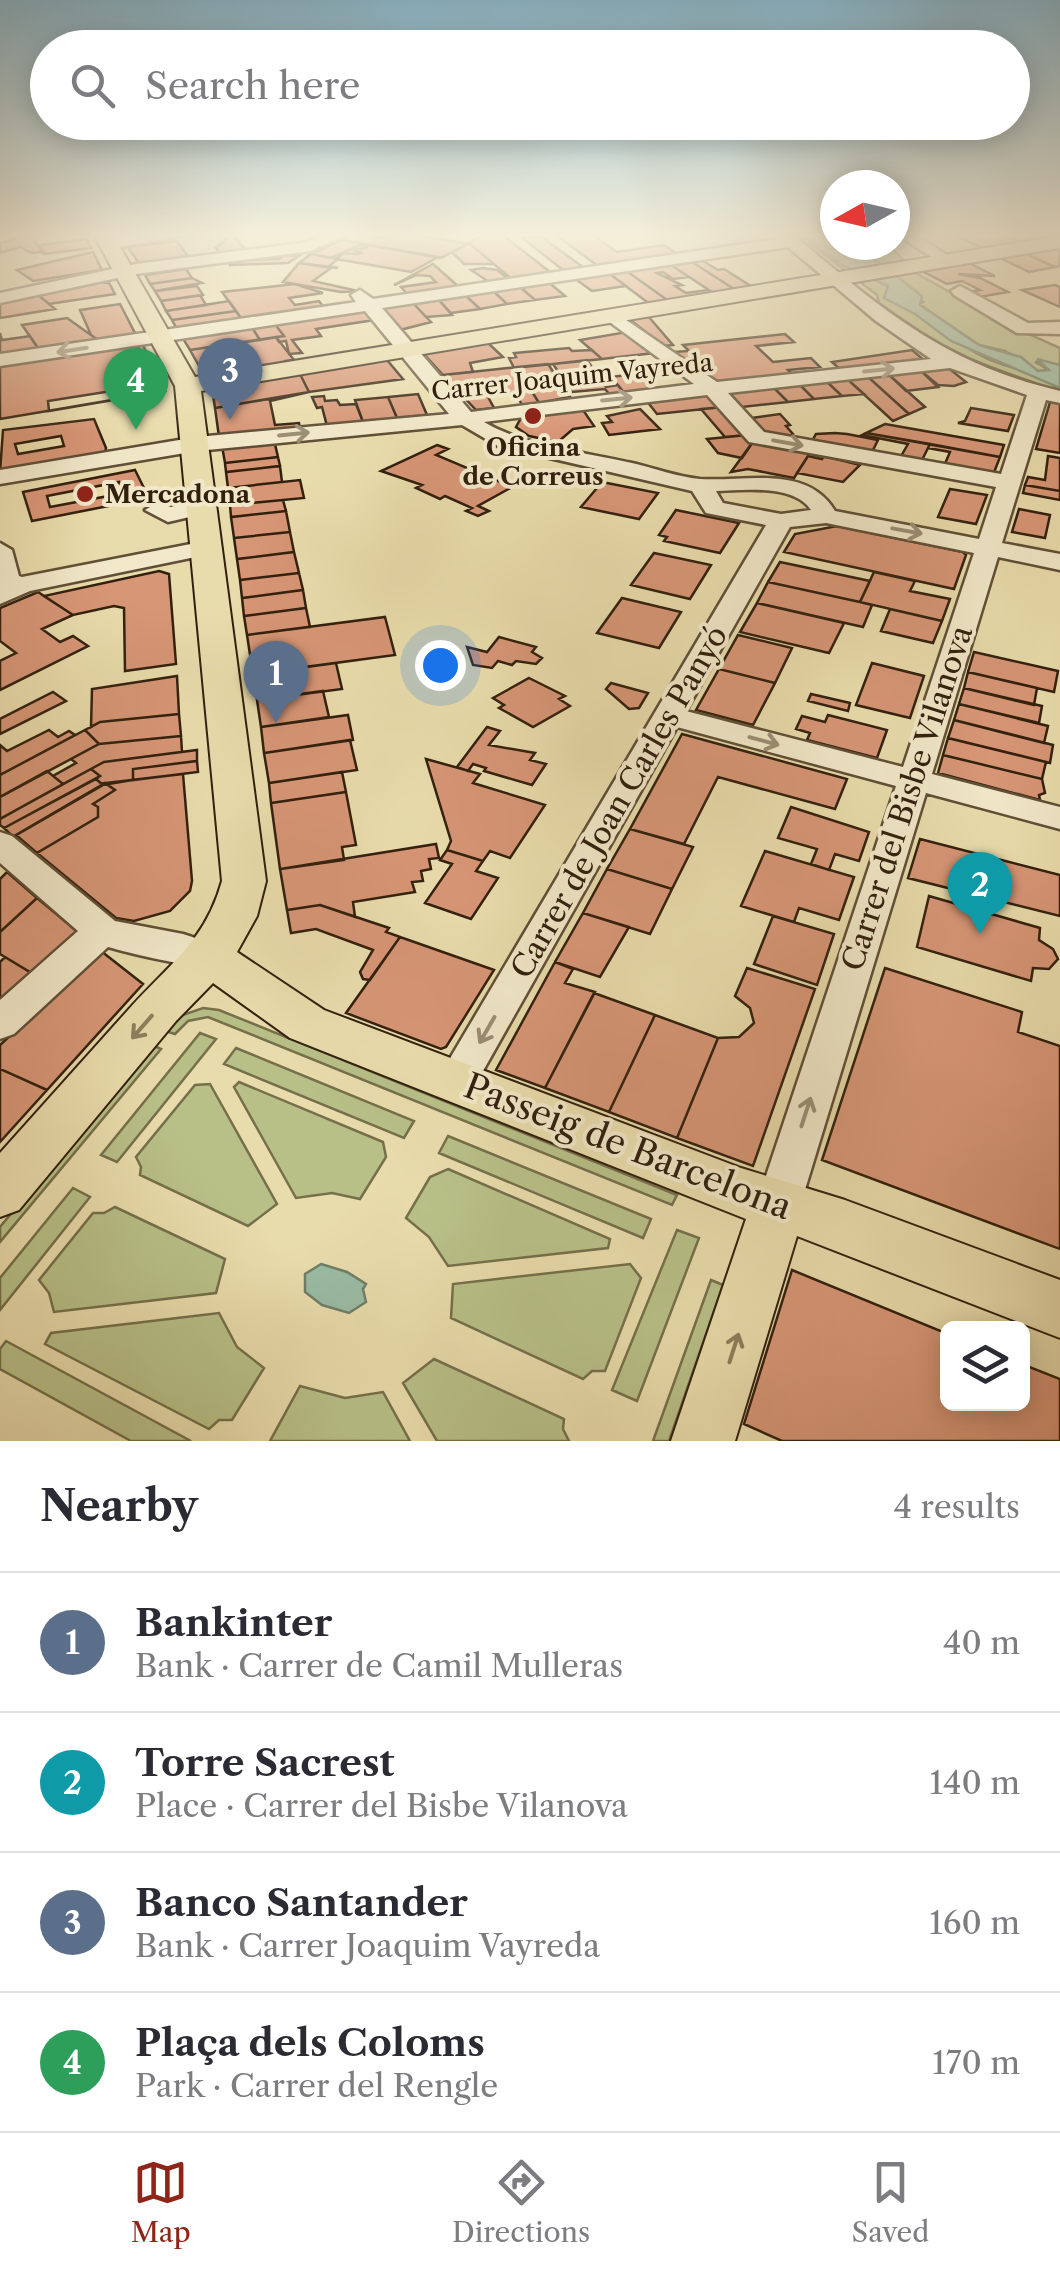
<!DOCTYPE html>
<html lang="en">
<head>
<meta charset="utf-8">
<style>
  :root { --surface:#fff; --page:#f7f7f7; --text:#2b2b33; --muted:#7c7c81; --line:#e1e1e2; --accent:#8f2418 }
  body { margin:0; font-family:"Libre Caslon Text",serif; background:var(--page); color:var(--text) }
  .controls { position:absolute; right:30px; bottom:30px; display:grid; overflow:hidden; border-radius:15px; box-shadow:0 5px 25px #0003 }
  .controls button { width:90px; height:90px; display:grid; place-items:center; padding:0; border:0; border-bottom:2px solid var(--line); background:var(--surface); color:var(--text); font:50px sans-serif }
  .compass { position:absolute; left:820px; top:170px; width:90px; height:90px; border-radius:50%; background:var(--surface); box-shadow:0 5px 25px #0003; rotate:262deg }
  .you { position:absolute; left:440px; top:665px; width:35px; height:35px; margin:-25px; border:8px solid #fff; border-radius:50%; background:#1a73e8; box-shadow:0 0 0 15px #1a73e833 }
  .badge { display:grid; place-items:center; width:65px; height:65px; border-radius:50%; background:var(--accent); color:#fff; font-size:32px; font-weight:700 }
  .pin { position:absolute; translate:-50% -82px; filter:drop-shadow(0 2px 5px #0008) }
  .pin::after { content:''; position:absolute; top:52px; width:35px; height:30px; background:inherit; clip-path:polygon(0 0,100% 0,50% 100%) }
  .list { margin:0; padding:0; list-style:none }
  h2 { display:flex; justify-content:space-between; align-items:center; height:130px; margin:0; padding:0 40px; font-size:42px }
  h2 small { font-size:32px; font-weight:400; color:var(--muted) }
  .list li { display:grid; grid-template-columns:65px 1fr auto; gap:30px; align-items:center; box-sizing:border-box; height:140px; padding:0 40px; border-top:2px solid var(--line) }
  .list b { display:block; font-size:38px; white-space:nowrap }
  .list p { margin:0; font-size:32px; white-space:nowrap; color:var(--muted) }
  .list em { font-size:32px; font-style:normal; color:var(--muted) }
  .icon { flex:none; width:55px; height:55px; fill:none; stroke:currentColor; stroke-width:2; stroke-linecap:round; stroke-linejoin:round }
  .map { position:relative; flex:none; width:1060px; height:1441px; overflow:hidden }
  .search { position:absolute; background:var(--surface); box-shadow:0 5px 25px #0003; left:30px; right:30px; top:30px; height:110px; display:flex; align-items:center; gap:25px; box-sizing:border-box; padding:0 35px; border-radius:55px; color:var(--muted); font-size:38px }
  .sheet { height:690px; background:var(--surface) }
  nav { display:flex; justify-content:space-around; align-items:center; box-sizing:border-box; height:140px; border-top:2px solid var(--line); background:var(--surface); font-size:28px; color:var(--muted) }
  nav a { display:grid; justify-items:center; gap:5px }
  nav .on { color:var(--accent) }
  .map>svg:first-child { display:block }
  .green { fill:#b8c088; stroke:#75704b; stroke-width:2.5 }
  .water { fill:#99bca4; stroke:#707e68; stroke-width:2.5 }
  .building { fill:#d79676; stroke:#32200e; stroke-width:2.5; fill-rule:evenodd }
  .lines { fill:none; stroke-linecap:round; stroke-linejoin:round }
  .minor-casing { stroke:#604f36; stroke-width:5 }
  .major-casing { stroke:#32200e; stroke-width:4 }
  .minor { fill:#f1e8c9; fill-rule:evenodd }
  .major { fill:#e9dcac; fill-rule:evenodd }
  .oneway { stroke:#9b8e75 }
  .oneway2 { stroke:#8e7e5d }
  .poi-dot { fill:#8f2418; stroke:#f1e8c9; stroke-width:4 }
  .labels { text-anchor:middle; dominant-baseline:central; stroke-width:8; stroke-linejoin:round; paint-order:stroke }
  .far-street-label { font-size:25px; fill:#32200e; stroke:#f1e8c9 }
  .far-poi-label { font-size:25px; font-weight:bold; fill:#32200e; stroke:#f1e8c9 }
  .street-label { font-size:30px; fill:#32200e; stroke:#f1e8c9 }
  .near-street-label { font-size:35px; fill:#32200e; stroke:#f1e8c9 }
</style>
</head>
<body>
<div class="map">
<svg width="1060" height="1441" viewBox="0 0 1060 1441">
  <rect width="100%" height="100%" fill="#e9dcac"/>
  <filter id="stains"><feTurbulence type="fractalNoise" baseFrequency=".002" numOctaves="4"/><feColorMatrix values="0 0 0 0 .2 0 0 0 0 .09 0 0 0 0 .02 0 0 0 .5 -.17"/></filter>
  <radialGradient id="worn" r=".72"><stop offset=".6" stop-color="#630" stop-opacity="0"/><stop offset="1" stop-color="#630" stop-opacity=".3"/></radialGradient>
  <path class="green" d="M796,233L844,266L889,286L884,298C921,312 950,341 986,358C1009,369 1048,374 1060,392L950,352L879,303L877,295Z
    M850,245H889L914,272L1011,326L1060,348V365L1035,362L1049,370L1038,371L1005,351L979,345L919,304L923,302L885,268Z
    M203,1008L219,1010L677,1195L672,1205L208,1017L188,1021L175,1034L165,1031L180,1016Z
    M200,1033L216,1039L117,1162L101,1155Z
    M152,1045L161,1049L0,1242V1227Z
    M236,1048L414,1121L404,1138L224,1064Z
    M239,1082L383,1142L386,1157L360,1199L332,1193L296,1198L234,1087Z
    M210,1084L277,1204L248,1226L140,1175L141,1167L136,1157L195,1085Z
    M448,1136L651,1219L643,1238L439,1153Z
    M448,1169L610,1239L608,1248L448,1266L429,1237L406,1218L430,1177Z
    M73,1188L90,1197L0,1310V1278Z
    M115,1207L225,1259L216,1293L54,1312L49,1293L39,1280L93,1213H104Z
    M677,1230L699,1238L637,1401L612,1390Z
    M630,1264L641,1278L605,1371H592L583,1379L451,1318L453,1284Z
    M711,1280L723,1285L669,1441H653Z
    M219,1313L237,1347L264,1368L232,1420H219L209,1429L45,1344L51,1333Z
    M6,1341L191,1441H131L0,1369V1349Z
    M434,1359L564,1419L563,1429L569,1441H437L403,1383Z
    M300,1386L345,1398L383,1392L410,1441H270Z"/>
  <path class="water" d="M799,233H835V245C864,245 899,279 922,296L920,305L979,345L1021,357L1038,371L1049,370L1037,359L1060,365V388L951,341L915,314L884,298L888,286L844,266Z
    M321,1264L347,1272L366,1284L363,1289L366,1302L349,1313L322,1305L305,1292V1274Z"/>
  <path class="building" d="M353,233H381L374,237L377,238L409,233L468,244L441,258L341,240Z
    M487,233H500L554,275L514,281L469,243Z
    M553,233H590L617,252L664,245L680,256L598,266Z
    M951,233H1002L1025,244L986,250Z
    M232,234L246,250L221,254L216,248Z
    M29,235L43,252L31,253L20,247L0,253V243Z
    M540,236L587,270L567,273L522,238Z
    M86,239L91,248L44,254L40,245Z
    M341,240L438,257L411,272L336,259L344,253L358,254L361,253L354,250L368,247L360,245L330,258L311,254Z
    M177,241L189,258L140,265L128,247Z
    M469,243L494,264H464L452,252Z
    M1060,247V266L1055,267L1024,253Z
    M93,252L102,270L33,281L17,270Z
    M1024,253L1055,267L1029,272L998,257Z
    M311,254L338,259L329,266L338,268L299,263Z
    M284,255L299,256L288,263L230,265L228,260L279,259Z
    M700,259L718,270L724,269L754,288L737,291L689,260Z
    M689,260L737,291L715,294L668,263Z
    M967,262L995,276L958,274L980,278L1008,292L974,298L967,292L980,290L962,281L947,284L920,270Z
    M299,263L331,268L313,281L358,291L341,292L283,282Z
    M668,263L689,277L673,279L663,272L657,273L682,285L675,286L686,293L708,290L715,294L670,302L625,270Z
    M433,264L459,287L409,296L401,287L436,282L430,276L416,275L394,285Z
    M483,268L497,270L511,281L492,284L471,270Z
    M186,269L192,278L150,284L145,275Z
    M625,270L670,302L651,305L607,272Z
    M607,272L626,286L592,291L574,278Z
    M192,278L202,283L155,291L150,284Z
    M547,281L565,296L535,300L519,286Z
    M98,282L109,283L115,294L49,304L37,294Z
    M295,284L323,293L289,298L295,305L319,301L325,309L243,321L222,292Z
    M1055,285L1060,287V307L1022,290Z
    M197,286L203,295L161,301L155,291Z
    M519,286L535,300L507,304L492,290Z
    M492,290L507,304L480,309L464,294Z
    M37,294L55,309L0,318V301Z
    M464,294L480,309L451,313L437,298Z
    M200,295L206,305L166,311L161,301Z
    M437,298L452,315L426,317L412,302Z
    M229,301L236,311L172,320L166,311Z
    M412,302L431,322L400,330L379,307Z
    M120,304L137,337L98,340L91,335L80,310Z
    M364,309L374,320L316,329L321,336L292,340L302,353L289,354L286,341L279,342L276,337L284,336L274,323Z
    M236,311L243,321L178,331L172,320Z
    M648,316L673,345L664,346L629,319Z
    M67,318L98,340L40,351L22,325Z
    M274,323L284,336L260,340L251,326Z
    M251,326L260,340L190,350L182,337Z
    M627,332L654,353L602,359L580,340Z
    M0,333L2,340L30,336L40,351L0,358Z
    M785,334L794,342L756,346L773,362L811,358L820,367L788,370L791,373L825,372L717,383L705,375L707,372L700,373L672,352L689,351L683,345Z
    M276,337L294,360L286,361L289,364L206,378L190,350Z
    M142,343L165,391L0,419V364Z
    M488,343L503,357L470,363L473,372L443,375L423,353Z
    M138,347L165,391L49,411L48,401L137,387L125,358Z
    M569,348L572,351L592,350L602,359L514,368L509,358L516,357L514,353Z
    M912,350L925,361L841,370L832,362Z
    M387,360L403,379L309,392L300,374Z
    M587,360L606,387L618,385L625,394L610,395L605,389L572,392L553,364Z
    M548,364L570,397L539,403L517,367Z
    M517,367L539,403L522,405L515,392L487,395L494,408L476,410L443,375Z
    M947,367L966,382L954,386L938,385L920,370Z
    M920,370L938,387L906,391L887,373Z
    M887,373L925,407L909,414L867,376Z
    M300,374L309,392L215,408L212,388Z
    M635,374L644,377L654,390L625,394L611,377Z
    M867,376L909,414L893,421L846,378Z
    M846,378L864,394L842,396L825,380Z
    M825,380L842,396L814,399L798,383Z
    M798,383L814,399L788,402L772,386Z
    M772,386L788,402L742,407L728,391Z
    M309,392L270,401L275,425L299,423L300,429L219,437L215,408Z
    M711,393L723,407L657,414L646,400Z
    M418,394L427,415L397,418L388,397Z
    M324,396L325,401L337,400L340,405L356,404L363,422L327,426L322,407L317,408L312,397Z
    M388,397L397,418L363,422L355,400Z
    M1051,399L1060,401V453L1036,449Z
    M581,407L594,426L573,429L558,442L529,436L516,427L522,416Z
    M723,407L747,435L725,437L701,409Z
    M971,408L1014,415L1008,431L958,423L965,421Z
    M640,409L660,429L609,435L602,423L612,422L607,416Z
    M780,414L790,425L786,426L793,434L789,437L765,432L752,418Z
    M94,419L106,448L105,453L0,472L3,430ZM61,436L64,446L18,454L15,444Z
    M885,424L1004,445L1000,457L866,433Z
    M835,433L847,434L878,440L872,452L812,441L816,434Z
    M866,433L930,444L921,462L900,458L908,444L862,435Z
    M747,435L755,439L742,458L718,453L707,439Z
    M755,439L812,450L794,478L748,469L731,472Z
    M274,440L278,457L225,463L222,446Z
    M930,444L1000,457L993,475L944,466L950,452L928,448Z
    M437,445L448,449L436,455L512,487L478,506L489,511L478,516L466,511L472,508L445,496L440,499L416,488L422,485L381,471Z
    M808,456L822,459L824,456L860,465L843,482L797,473Z
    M1048,456L1060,458V491L1025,485L1028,477L1045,480Z
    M278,457L280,466L226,472L225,463Z
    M280,466L282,482L228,488L226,472Z
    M135,470L149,498L32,521L23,492Z
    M300,480L304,498L230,505L228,488Z
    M119,482L124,493L50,507L47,496Z
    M602,482L658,493L639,519L581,507Z
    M1025,485L1060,491V500L1023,493Z
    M950,489L987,495L976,524L938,517Z
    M283,500L286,511L231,517L230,505Z
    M1019,509L1050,515L1045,538L1012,532Z
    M676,510L739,523L720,553L664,541L667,537L659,535Z
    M286,511L290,532L234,538L231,517Z
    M837,526L963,552L966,555L954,589L784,552L795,534Z
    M290,532L294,552L237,559L234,538Z
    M294,552L299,573L240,580L237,559Z
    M654,553L711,565L690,599L631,585Z
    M780,562L870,581L860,602L768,582Z
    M159,571L169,574L176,664L125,671L124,608L114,606L73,615L44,596Z
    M874,572L915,581L910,591L950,599L942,621L860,602Z
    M299,573L303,590L242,598L240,580Z
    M768,582L860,602L872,605L863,627L757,603Z
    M303,590L306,608L244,616L242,598Z
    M38,592L73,615L42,629L60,642L73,636L88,646L0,690V661L16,653L0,641V608Z
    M622,598L681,612L659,648L597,633Z
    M757,603L844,623L829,653L740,632Z
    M306,608L310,627L247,635L244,616Z
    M890,609L942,621L933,643L881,631Z
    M385,617L395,655L253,674L247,635Z
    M738,635L792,648L775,683L719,669Z
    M499,637L536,647L532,652L542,658L536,664L516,661L512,665L498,661L492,668L473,665L467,647L487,652Z
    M974,652L1058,671L1054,692L968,672Z
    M336,663L342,689L257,700L253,674Z
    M872,663L924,676L910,718L856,705Z
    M719,669L775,683L753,725L696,710Z
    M968,672L1037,688L1034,705L964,688Z
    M177,676L179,714L100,722L91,727L92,689Z
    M529,678L565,696L559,699L570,706L533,727L499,708L504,705L493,698Z
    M611,683L648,693L639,708L629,709L606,689Z
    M964,688L1042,706L1039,723L959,704Z
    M323,691L329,717L261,727L257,700Z
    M53,692L66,701L0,734V719Z
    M811,694L850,703L848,711L808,701Z
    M959,704L1048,726L1044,743L954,720Z
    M179,714L181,736L99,744L85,730L100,722Z
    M348,715L353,740L264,753L261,727Z
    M828,715L887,730L877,758L807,740L810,733L796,729L802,716L825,722Z
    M954,720L1053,745L1050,763L948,738Z
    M487,727L500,731L489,745L535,753L530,760L546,764L532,785L484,771L486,768L473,764L468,771L457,767Z
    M49,730L58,737L69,731L75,735L0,775V745L7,751Z
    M85,730L99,744L0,797V775Z
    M682,734L847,779L835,809L718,777L684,844L630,829Z
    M181,736L182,752L104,762L63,784L53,776L76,763L71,759L99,744Z
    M948,738L1046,762L1042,779L943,755Z
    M350,740L357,770L269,783L264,753Z
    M197,750V761L133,769V780L103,785L96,779L100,776L91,769L104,762Z
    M943,755L1042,779L1045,793L1039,795L1040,800L938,773Z
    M426,759L480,774L473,783L545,805L510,858L490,851L483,861L447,850L451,841Z
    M197,761L198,772L133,780V769Z
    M91,769L100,776L4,828L0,825V819Z
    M47,771L63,784L0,819V797Z
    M342,772L346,792L271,803L269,783Z
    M183,774L192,881L190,891L170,911L134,921L116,918L37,853L98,817V807L93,804L115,790L105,783Z
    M96,779L103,785L13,837L4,828Z
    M105,783L115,790L93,804L98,807V817L37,853L16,835Z
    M346,792L356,845L342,847L344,860L280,869L271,803Z
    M791,807L869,832L859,861L835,854L829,870L811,864L817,849L778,838Z
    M630,829L693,847L672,889L607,869Z
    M920,839L1060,875V916L908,878Z
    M436,844L439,858L429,859L431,869L421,871L423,881L412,882L415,892L353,902L355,917L320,905L287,910L280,869Z
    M447,850L483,861L476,871L498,878L471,919L425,903L452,864L440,860Z
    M765,851L854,877L839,920L799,908L794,922L741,906Z
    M607,869L672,889L650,934L583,913Z
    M7,872L37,898L0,932V879Z
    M929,896L1040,928L1039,940L1053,949L1058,959L1049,969L1033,968L1031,981L917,947Z
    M37,898L83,936L38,977L0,954V932Z
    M320,905L389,928L386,932L400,937L370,980L363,979L360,972L373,950L316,929L291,933L287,910Z
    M583,913L629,927L600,977L555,962Z
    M773,916L834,934L817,985L754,964Z
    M400,937L494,970L446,1047L441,1049L346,1013Z
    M101,951L143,984L47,1090L0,1069V1045Z
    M5,957L38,977L0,1012V962Z
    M555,962L573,969L565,983L595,992L545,1088L496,1070Z
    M747,968L815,989L753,1166L677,1138L718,1038L739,1037L754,1023L750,1008L735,996Z
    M885,968L1022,1012L1018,1032L1060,1046V1249L822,1160Z
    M594,993L655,1015L609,1112L545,1088Z
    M655,1015L718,1038L677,1138L609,1112Z
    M0,1069L47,1090L0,1142Z
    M792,1270L948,1334V1404H1022V1364L1060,1379V1441H782L744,1424Z"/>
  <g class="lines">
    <defs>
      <path id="minor" d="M152,233H198L108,249L100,244L108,239Z
        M327,233H348L311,251L136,274L0,303V293L136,264L308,242Z
        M772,233H790L798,239C885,312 946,364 1060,391V403L1046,400L1002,543L1060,554V570L998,557L932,774L1060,807V829L926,793L800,1206L794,1220L778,1226L762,1220L756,1206L896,786L677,727L470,1094L456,1099L442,1094L436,1082L766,525L706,513L692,491L498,446L462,425L197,451L0,484V470L197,437L449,414L365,311L0,366V354L356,302L351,295L360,290L373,299L778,239ZM788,247L876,321L931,359L717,382L613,311L604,316L607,320L694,384L471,412L382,308ZM950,368L1027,395L1001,474L764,432L728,393ZM707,395L749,442L996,487L979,539L835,511C807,464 745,482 700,479C678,477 654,468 632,463C584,452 527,447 484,422ZM716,491C744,490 794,484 811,510L781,514L723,503ZM826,523L974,553L903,767L686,711L790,527Z
        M895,233H913L956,261L942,264Z
        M960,286L1028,323L1060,322V334L1017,333L954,295L951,291Z
        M203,500L211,502L215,507L211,512L168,522L145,510L157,503L171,507Z
        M206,541L218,548L215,553L30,591L0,604V543L12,550L19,576L22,577Z
        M0,832L12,836L115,921L183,934L223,947L229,957L223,967C207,972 129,953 108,947L14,1034L0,1039V1000L78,931L0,863Z"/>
      <path id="major" d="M93,233H112L195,377L1060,236V248L201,391L266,881L257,916L237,952L324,1010L741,1168L845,1200L1060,1280V1338L797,1236L735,1441H671L746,1219L290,1038L213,983L176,1021L19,1210L0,1217V1153C43,1105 86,1057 129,1009C169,964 205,942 222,881L175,386Z"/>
    </defs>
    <use href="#minor" class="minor-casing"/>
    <use href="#major" class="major-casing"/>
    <use href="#minor" class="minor"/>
    <use href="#major" class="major"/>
  </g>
  <defs><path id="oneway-shaft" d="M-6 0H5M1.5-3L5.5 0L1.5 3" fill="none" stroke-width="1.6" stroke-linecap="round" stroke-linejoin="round" transform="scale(2.5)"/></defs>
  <g class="oneway">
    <use href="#oneway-shaft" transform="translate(72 350) rotate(171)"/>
    <use href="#oneway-shaft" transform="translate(879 370) rotate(-6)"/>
    <use href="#oneway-shaft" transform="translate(617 399) rotate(-6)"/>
    <use href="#oneway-shaft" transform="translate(294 434) rotate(-6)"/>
    <use href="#oneway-shaft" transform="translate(788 443) rotate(10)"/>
    <use href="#oneway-shaft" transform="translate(907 531) rotate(10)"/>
    <use href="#oneway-shaft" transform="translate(764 741) rotate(15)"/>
    <use href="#oneway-shaft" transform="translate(487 1030) rotate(120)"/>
    <use href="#oneway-shaft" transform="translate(806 1112) rotate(-72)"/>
  </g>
  <g class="oneway2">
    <use href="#oneway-shaft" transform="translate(142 1027) rotate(131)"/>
    <use href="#oneway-shaft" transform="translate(734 1348) rotate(-72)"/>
  </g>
  <linearGradient id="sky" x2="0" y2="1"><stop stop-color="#88b7cd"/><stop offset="0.54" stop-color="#f5efda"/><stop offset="1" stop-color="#f5efda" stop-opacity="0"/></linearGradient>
  <rect width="1060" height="435" fill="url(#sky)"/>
  <g class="poi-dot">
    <circle cx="533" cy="416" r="10"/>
    <circle cx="85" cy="494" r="10"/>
  </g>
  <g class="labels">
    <g class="far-street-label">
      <text transform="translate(572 377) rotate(-6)">Carrer Joaquim Vayreda</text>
    </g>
    <g class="far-poi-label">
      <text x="533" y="447">Oficina<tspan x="533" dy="29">de Correus</tspan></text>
      <text x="105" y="494" text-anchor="start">Mercadona</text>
    </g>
    <g class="street-label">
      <text transform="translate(907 798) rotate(-72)">Carrer del Bisbe Vilanova</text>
      <text transform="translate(619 802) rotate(-60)">Carrer de Joan Carles Panyó</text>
    </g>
    <g class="near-street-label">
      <text transform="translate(628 1146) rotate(21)">Passeig de Barcelona</text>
    </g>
  </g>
  <rect width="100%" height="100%" filter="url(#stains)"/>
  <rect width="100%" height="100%" fill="url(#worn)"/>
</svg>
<div class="controls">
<button><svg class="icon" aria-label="layers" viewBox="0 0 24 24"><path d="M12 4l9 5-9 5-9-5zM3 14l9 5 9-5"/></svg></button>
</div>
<svg class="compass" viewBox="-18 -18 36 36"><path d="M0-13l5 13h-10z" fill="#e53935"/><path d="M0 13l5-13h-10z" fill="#7c7c81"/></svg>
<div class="you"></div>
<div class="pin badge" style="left:276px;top:723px;background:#5c6f8a">1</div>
<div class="pin badge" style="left:980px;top:934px;background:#0f9aa8">2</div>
<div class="pin badge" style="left:230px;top:420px;background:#5c6f8a">3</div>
<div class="pin badge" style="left:136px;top:430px;background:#2e9e5b">4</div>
<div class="search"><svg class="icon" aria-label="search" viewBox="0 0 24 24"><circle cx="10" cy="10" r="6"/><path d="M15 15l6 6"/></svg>Search here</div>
</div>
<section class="sheet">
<h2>Nearby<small>4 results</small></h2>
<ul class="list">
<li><span class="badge" style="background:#5c6f8a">1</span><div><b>Bankinter</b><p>Bank · Carrer de Camil Mulleras</p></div><em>40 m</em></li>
<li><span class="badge" style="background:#0f9aa8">2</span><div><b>Torre Sacrest</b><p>Place · Carrer del Bisbe Vilanova</p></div><em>140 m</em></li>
<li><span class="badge" style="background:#5c6f8a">3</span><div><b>Banco Santander</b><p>Bank · Carrer Joaquim Vayreda</p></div><em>160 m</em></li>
<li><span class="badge" style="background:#2e9e5b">4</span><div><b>Plaça dels Coloms</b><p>Park · Carrer del Rengle</p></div><em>170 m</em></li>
</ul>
</section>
<nav>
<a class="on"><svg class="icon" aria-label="map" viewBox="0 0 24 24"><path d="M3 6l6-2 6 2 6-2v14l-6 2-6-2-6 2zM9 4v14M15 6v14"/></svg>Map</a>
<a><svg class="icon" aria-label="directions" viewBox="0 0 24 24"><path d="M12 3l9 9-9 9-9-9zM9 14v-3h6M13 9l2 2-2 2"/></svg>Directions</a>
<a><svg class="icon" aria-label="saved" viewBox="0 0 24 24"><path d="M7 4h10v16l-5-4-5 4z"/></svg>Saved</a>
</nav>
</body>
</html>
